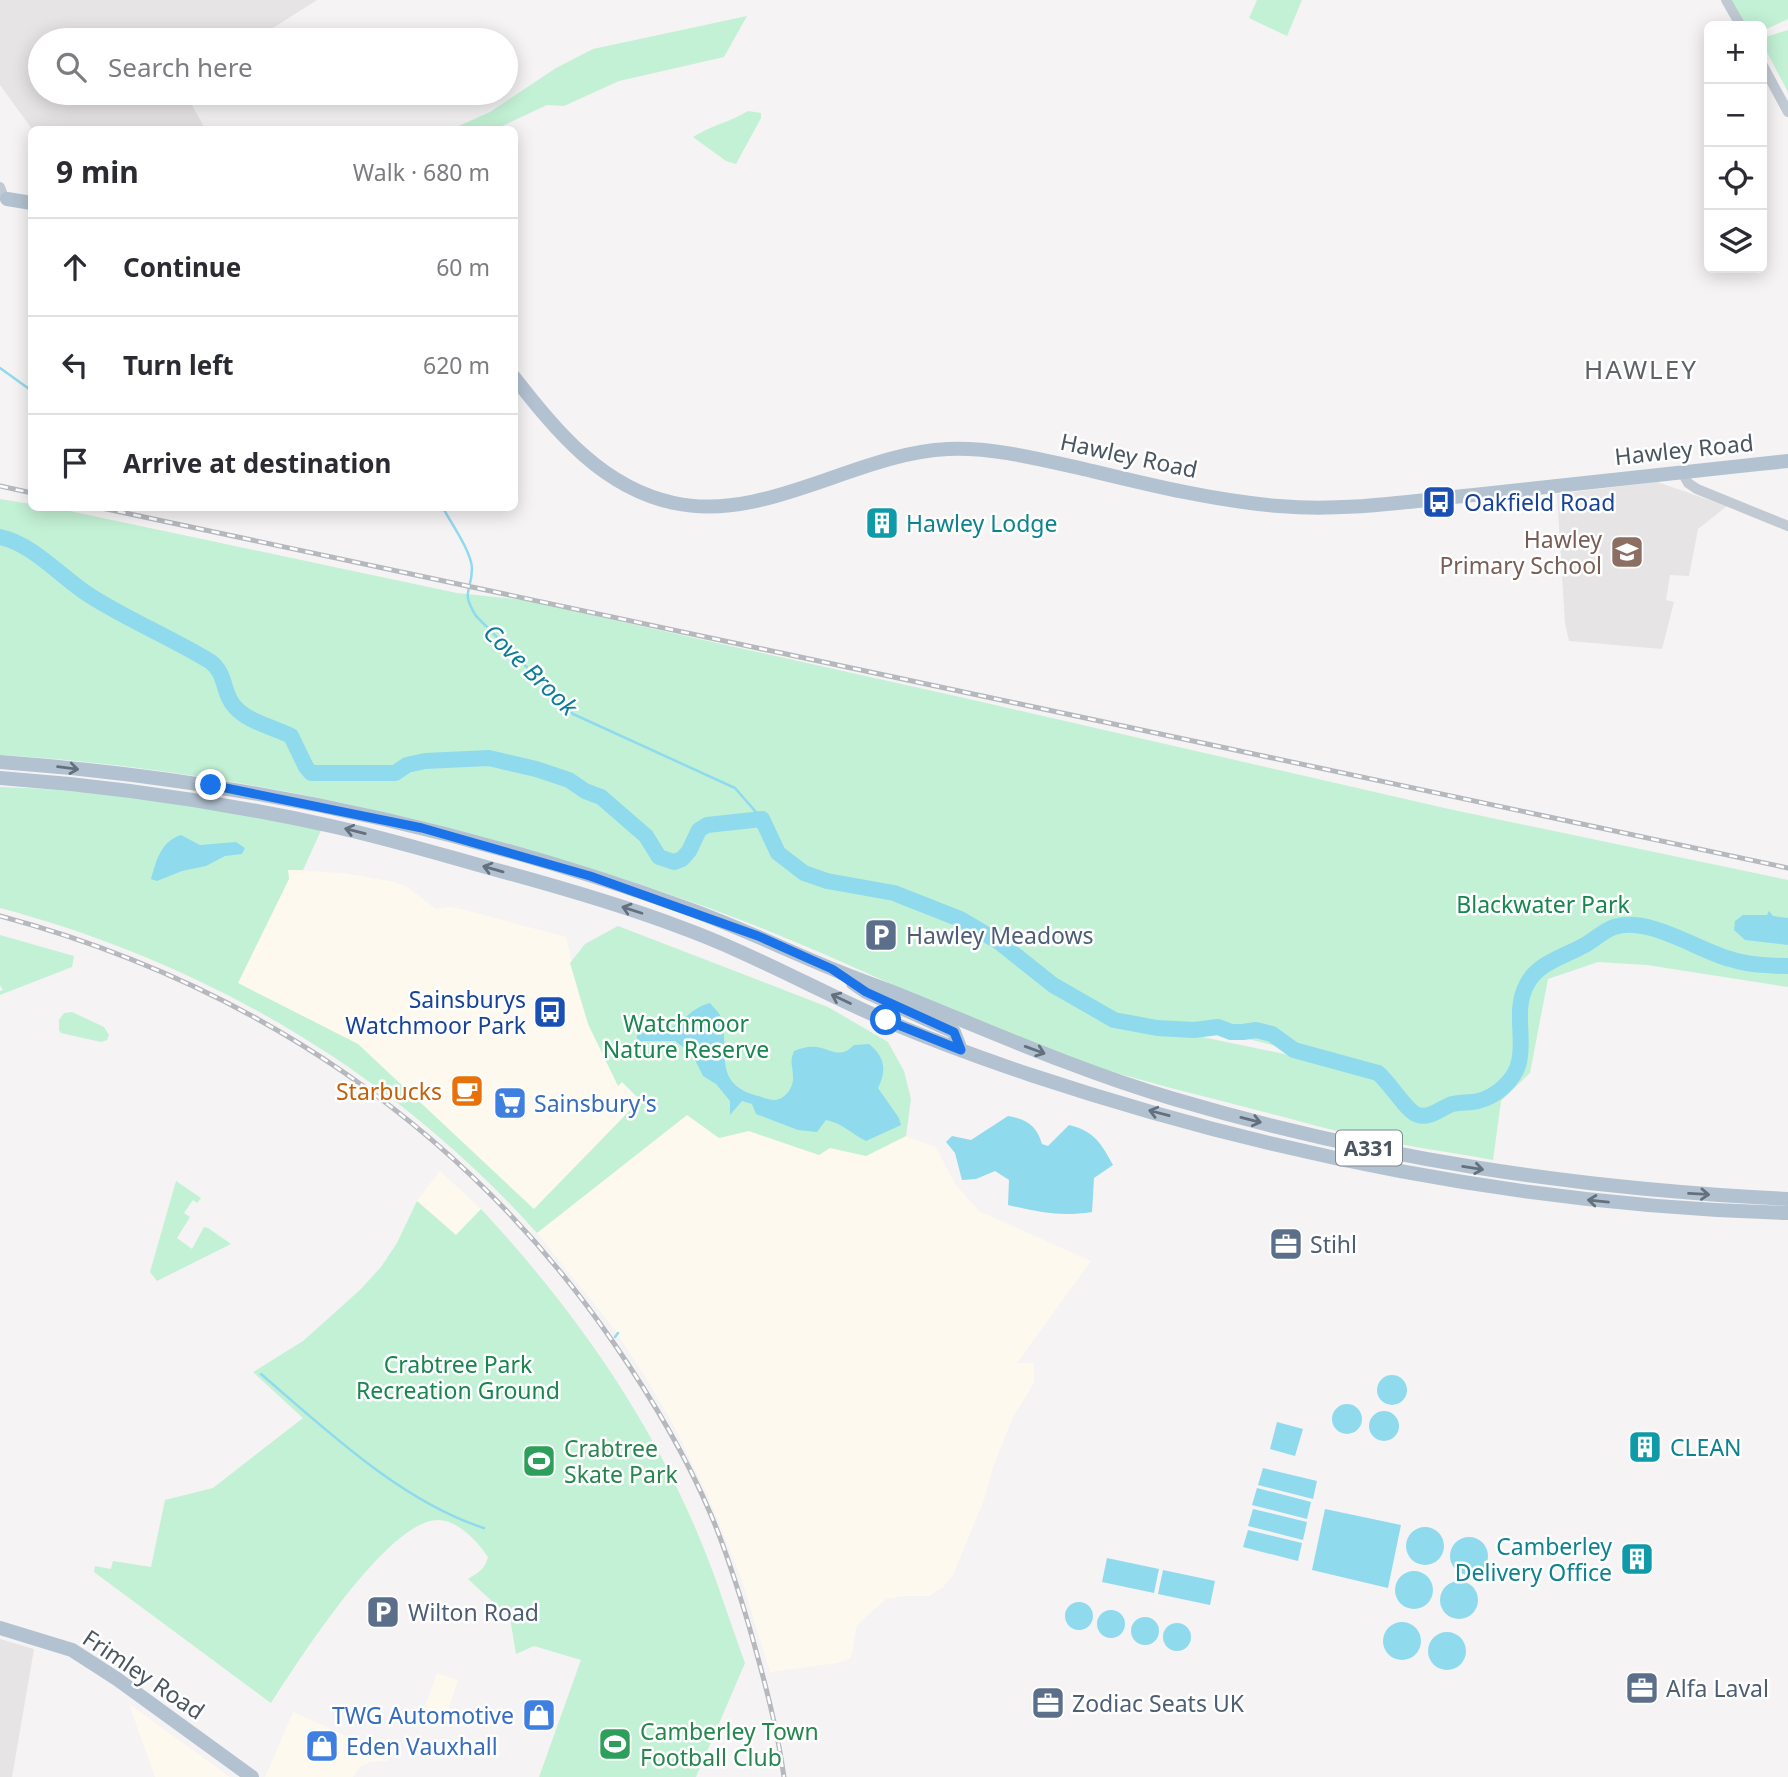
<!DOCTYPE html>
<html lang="en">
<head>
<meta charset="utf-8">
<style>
  :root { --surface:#fff; --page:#f7f7f7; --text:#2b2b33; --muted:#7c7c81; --line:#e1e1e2 }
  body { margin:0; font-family:"Noto Sans",sans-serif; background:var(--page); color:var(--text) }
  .controls { position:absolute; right:21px; top:21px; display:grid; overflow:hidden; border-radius:10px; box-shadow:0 4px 18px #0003 }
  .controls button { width:63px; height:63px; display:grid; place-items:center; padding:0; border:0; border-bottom:2px solid var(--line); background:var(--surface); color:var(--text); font:35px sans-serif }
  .stop { position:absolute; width:21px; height:21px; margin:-16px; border:5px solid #1a73e8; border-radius:50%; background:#fff }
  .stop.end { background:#1a73e8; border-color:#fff; box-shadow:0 2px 7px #0008 }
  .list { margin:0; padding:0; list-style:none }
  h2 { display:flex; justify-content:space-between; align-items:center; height:91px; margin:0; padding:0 28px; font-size:30px }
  h2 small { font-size:23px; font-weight:400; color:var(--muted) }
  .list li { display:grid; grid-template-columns:46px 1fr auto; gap:21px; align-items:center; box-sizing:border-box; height:98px; padding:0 28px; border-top:2px solid var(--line) }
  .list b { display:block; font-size:26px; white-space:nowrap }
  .list em { font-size:23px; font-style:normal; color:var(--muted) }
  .icon { flex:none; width:38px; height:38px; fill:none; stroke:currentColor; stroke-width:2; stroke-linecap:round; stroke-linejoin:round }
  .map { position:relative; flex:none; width:1788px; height:1777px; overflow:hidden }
  .search { position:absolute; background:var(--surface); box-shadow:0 4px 18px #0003; left:28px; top:28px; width:490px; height:77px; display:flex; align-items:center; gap:18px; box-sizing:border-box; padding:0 24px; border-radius:38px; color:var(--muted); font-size:26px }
  .panel { position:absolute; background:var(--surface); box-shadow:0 4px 18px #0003; left:28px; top:126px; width:490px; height:385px; border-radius:10px }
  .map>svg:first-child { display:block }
  .commercial { fill:#fdf9ef }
  .education { fill:#e6e4e5 }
  .green { fill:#c3f1d5; fill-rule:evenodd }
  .water { fill:#90daee }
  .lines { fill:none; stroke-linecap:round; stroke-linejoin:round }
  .stream { stroke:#90daee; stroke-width:2.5 }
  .river { stroke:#90daee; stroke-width:16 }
  .minor { stroke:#c1cad2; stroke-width:10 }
  .major { stroke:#b3c2d1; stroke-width:14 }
  .rail-casing { stroke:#b5b8bd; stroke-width:5 }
  .rail { stroke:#fff; stroke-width:2.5; stroke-dasharray:8; stroke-linecap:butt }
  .oneway { stroke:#64717d }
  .route { stroke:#1a73e8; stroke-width:9 }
  .labels { text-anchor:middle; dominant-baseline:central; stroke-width:5; stroke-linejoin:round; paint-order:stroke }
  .shield { fill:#fff; stroke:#808990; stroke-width:2 }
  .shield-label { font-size:21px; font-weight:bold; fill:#4a5661 }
  .street-label { font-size:23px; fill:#4a5661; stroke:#fff }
  .transit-label { font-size:23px; fill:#164399; stroke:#fff; text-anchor:start }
  .culture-label { font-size:23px; fill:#0d838f; stroke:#fff; text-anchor:start }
  .education-label { font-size:23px; fill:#785e54; stroke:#fff; text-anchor:end }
  .park-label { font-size:23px; fill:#17864f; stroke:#fff }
  .service-label { font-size:23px; fill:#4e5e75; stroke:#fff; text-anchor:start }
  .food-label { font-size:23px; fill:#c56008; stroke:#fff; text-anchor:end }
  .shop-label { font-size:23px; fill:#366cbe; stroke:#fff; text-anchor:start }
  .leisure-label { font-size:23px; fill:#27864d; stroke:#fff; text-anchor:start }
  .water-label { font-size:24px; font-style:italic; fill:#0c7c9b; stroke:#fff }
  .quarter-label { font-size:26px; letter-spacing:2px; fill:#5f6368; stroke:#fff }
</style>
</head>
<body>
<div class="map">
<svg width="1788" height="1777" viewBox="0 0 1788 1777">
  <rect width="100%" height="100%" fill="#f5f3f3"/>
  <path class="commercial" d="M288,870L343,873L395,882L409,888L436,909L449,907L461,909L566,937L579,996L618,1086L622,1082L640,1100L534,1209L532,1208L358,1044L238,983L289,879Z
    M687,1115L719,1138L749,1131L819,1155L830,1148L866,1156L906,1136L936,1147L955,1184L979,1211L1091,1261L1017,1363H1034V1383L1013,1417L993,1467L984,1500L953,1575L943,1587L929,1596H905L886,1599L857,1625L851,1658L838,1663L770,1672L741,1578L711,1503L675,1428L646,1378L612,1326L537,1233Z
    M440,1171L481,1209L456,1235L417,1201Z
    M437,1673L458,1680L443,1725L421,1717Z
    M129,1704L230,1777H155Z
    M293,1712L342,1734L391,1759L387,1761L370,1762L361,1766L353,1777H265Z"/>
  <path class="education" d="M0,0H317L254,40H40V93H185L206,130L32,129L0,85Z
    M1657,482L1727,506L1698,529L1689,576L1670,575L1666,600L1674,602L1662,649L1569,641L1565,623L1557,494Z
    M0,1639L34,1649L12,1777H0Z"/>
  <path class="green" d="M1257,0H1302L1287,36L1249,18Z
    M1726,0H1788V19L1762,31V26H1741Z
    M747,16L724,57L619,81L564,106L547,105L496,129H452L490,112L556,68L593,49Z
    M1788,30V92L1762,43V38Z
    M748,111L761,113V118L736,164L726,161L693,137C710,126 730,122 748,111Z
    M0,499L31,504L32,508L65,510L457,593L524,600L969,699L1449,809L1788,880V987L1647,965L1598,962L1548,979L1530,1073L1501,1101L1493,1160C1449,1152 1405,1146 1362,1137C1314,1126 1266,1112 1218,1100C1155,1084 1092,1068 1032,1044C915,998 804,940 686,900C465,824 234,769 0,755ZM1197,1026L1370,1070L1376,1073L1188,1034Z
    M0,787C109,790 216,808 323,826L303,870H288L289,879L238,983L358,1044L534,1209L640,1100L622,1082L618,1086L588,1024L570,963L585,944L618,926L828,1007L888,1042L904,1071L911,1099L906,1136L866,1156L830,1148L819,1155L749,1131L719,1138L687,1115L537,1233C394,1073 207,963 0,908Z
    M0,935L74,956L72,967L0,995V991L3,990L0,985Z
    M72,1012L104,1027L109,1035L107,1040L101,1042L61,1033L59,1030V1020L64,1013Z
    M176,1181L201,1198L197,1203L193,1200L184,1213L190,1217L177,1238L192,1249L204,1227L208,1228L231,1244L157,1281L150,1272Z
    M417,1201L456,1235L481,1209C574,1309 653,1421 704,1549C719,1586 731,1625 745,1663L696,1777H539L581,1660L534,1646L516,1654L510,1618L468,1579C478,1573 485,1569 488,1557C478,1542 458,1520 438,1520C387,1520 298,1662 271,1703L94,1572L95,1566L111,1569L113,1561L151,1567L165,1500L213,1488L303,1418L253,1372L303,1341L360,1290L381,1267L397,1243Z"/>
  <path class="water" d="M181,835L200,845L236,842L245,848L242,854L225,856L206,866L182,871L157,881L151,879C156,861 161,841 181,835Z
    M1769,911L1773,916L1788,918V945L1745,940L1734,930L1735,921L1743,915H1767Z
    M710,1003C714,1008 721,1014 722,1020C729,1054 713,1084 758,1096C762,1097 769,1100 774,1100C785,1100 794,1087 793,1077C793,1064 789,1064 794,1051C802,1048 808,1046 817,1047C833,1050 840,1059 854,1045L869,1044C885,1057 887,1070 878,1088L899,1118L901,1125L866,1141C852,1134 842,1123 826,1120L817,1132L798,1130L756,1114L752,1104L742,1101L730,1115V1101L716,1084L703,1076L692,1054L675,1041H637V1033C646,1032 658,1033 666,1030C683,1023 692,1007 710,1003Z
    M1008,1116C1027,1119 1037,1126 1042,1144L1048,1146L1069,1125C1094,1131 1101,1143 1113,1165L1094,1178L1092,1212C1060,1217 1039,1212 1008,1205L1009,1180L995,1171L976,1179L962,1180L955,1153L946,1142L952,1136L971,1140Z
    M1377 1390a15 15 0 1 1 30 0a15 15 0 1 1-30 0Z
    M1332 1419a15 15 0 1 1 30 0a15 15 0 1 1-30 0Z
    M1369 1426a15 15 0 1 1 30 0a15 15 0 1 1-30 0Z
    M1277,1422L1303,1429L1295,1456L1270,1449Z
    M1263,1468L1317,1481L1313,1499L1258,1485Z
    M1257,1488L1311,1502L1307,1519L1252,1505Z
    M1253,1509L1307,1522L1303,1540L1248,1526Z
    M1325,1509L1401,1525L1388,1588L1312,1570Z
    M1406 1546a19 19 0 1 1 38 0a19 19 0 1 1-38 0Z
    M1248,1530L1302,1543L1298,1561L1243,1547Z
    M1450 1556a19 19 0 1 1 38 0a19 19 0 1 1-38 0Z
    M1107,1558L1159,1569L1154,1593L1102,1582Z
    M1163,1570L1215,1581L1210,1605L1158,1594Z
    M1395 1590a19 19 0 1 1 38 0a19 19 0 1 1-38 0Z
    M1440 1600a19 19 0 1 1 38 0a19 19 0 1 1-38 0Z
    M1065 1616a14 14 0 1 1 28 0a14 14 0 1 1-28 0Z
    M1097 1624a14 14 0 1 1 28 0a14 14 0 1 1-28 0Z
    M1131 1631a14 14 0 1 1 28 0a14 14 0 1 1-28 0Z
    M1383 1641a19 19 0 1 1 38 0a19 19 0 1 1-38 0Z
    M1163 1637a14 14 0 1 1 28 0a14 14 0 1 1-28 0Z
    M1428 1651a19 19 0 1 1 38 0a19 19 0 1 1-38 0Z"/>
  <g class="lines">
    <path class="stream" d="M0,368L32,391
      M443,508C451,523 471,551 472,568C472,593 460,590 476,616L573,714L735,788L762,819
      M615,1337L618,1333
      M261,1374C326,1430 402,1502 484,1528"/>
    <path class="river" d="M0,537C32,543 62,578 89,595C128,620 172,638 211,662C227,675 222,693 235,707C248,722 273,727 291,736L306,767L311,773H395L407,765L425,761L489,758L536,769L569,780L585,791L601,797L646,836L659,857L674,862L682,859L689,851L699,830L707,825L762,819L778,853L804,873L827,881L894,893L960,919L999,942L1053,985L1114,1020L1157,1028L1194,1030L1218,1027L1231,1032H1243L1256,1030L1272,1034L1294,1050L1378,1073C1390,1083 1407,1112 1418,1115C1430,1119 1441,1108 1452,1104C1461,1102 1470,1103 1478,1101C1496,1097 1515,1080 1519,1062C1525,1036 1513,1010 1527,984C1538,963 1563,957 1583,946C1593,941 1603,931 1614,927C1649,916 1697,950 1730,959C1748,965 1769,966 1788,966"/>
    <path class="minor" d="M1726,0L1741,26
      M1762,64L1788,112
      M0,187L3,195
      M1682,472L1688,483L1697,489L1788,526"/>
    <path class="major" d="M7,199L32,203
      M514,377C557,432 603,488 674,503C766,523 856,453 948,449C995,447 1042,460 1088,470C1150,485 1215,501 1279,506C1344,512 1410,501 1474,495C1578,484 1683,472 1788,461
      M0,762C234,779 468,829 689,909C739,927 786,950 835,970C858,980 882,987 905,997C994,1033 1082,1072 1174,1099C1377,1159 1577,1189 1788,1199
      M0,778C111,786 222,802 331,826C386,838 439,854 493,869C556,886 619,904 680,927C749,952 815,989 883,1019C931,1040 981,1058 1031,1075C1275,1156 1531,1206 1788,1213
      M853,983L866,992L954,1032L961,1050
      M0,1628L72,1650L117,1679L252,1777"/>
    <defs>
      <path id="rail" d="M0,486L32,493
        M102,508L1788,868
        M0,916C253,984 464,1126 613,1342C651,1397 685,1453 711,1515C726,1550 738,1589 749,1626C763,1675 777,1726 784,1777"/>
    </defs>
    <use href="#rail" class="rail-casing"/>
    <use href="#rail" class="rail"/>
  </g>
  <defs><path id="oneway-shaft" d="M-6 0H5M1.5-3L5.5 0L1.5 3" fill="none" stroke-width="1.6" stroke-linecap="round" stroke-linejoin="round" transform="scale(1.75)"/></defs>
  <g class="oneway">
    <use href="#oneway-shaft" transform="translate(68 768) rotate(7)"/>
    <use href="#oneway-shaft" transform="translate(355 831) rotate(-166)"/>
    <use href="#oneway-shaft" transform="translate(493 869) rotate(-164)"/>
    <use href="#oneway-shaft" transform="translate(632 910) rotate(-162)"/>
    <use href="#oneway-shaft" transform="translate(841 999) rotate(-155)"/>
    <use href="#oneway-shaft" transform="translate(1035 1050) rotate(20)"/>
    <use href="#oneway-shaft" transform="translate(1159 1113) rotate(-165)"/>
    <use href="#oneway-shaft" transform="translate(1251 1120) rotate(14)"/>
    <use href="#oneway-shaft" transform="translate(1473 1168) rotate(9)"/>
    <use href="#oneway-shaft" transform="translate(1699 1194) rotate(3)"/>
    <use href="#oneway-shaft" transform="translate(1598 1201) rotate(-174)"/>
  </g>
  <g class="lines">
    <path class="route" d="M211,785L422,828L590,876L758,936L832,969L866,992L954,1032L961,1050L886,1020"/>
  </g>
  <defs>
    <symbol id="bus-square" viewBox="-11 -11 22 22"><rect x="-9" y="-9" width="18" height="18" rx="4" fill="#1a4fb4" stroke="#fff"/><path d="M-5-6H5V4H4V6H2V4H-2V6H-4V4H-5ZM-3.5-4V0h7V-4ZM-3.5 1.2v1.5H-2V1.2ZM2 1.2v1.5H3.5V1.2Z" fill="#fff"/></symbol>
    <symbol id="building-square" viewBox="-11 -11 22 22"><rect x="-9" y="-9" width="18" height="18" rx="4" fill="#0f9aa8" stroke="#fff"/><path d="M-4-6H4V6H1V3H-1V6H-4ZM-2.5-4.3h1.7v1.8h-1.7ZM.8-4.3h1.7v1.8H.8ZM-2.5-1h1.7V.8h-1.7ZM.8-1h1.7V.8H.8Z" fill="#fff"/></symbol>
    <symbol id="school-square" viewBox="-11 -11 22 22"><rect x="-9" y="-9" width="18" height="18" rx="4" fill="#8d6e63" stroke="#fff"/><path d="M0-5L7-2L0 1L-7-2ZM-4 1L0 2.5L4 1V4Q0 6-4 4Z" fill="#fff"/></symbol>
    <symbol id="parking-square" viewBox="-11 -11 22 22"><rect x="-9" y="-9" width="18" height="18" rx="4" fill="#5c6f8a" stroke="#fff"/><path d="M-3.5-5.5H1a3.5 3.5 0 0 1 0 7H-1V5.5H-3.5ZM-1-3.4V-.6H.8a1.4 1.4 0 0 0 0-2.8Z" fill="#fff"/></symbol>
    <symbol id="cafe-square" viewBox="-11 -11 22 22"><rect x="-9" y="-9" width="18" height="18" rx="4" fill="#e8710a" stroke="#fff"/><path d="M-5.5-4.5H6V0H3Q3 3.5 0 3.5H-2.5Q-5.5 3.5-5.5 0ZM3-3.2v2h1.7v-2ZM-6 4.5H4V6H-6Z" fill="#fff"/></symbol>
    <symbol id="supermarket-square" viewBox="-11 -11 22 22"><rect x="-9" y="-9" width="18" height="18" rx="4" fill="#3f7fe0" stroke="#fff"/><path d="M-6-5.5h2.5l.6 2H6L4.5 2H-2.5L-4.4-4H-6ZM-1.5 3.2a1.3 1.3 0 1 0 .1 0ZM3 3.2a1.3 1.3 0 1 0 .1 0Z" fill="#fff"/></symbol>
    <symbol id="office-square" viewBox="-11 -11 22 22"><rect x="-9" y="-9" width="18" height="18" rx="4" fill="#5c6f8a" stroke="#fff"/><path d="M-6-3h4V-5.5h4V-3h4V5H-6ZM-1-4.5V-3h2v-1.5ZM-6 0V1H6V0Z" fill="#fff"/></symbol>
    <symbol id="stadium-square" viewBox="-11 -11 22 22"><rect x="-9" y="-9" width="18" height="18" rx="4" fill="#2e9e5b" stroke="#fff"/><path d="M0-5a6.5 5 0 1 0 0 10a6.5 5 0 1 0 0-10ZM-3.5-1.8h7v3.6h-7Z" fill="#fff"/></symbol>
    <symbol id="shop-square" viewBox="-11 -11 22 22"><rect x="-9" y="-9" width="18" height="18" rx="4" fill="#3f7fe0" stroke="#fff"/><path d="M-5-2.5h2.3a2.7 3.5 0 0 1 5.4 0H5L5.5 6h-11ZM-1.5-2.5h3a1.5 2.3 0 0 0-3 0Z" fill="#fff"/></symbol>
  </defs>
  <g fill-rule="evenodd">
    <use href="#bus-square" x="1420" y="483" width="38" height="38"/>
    <use href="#building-square" x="863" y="504" width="38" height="38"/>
    <use href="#school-square" x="1608" y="533" width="38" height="38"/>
    <use href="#parking-square" x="862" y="916" width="38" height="38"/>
    <use href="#bus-square" x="531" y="993" width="38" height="38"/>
    <use href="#cafe-square" x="448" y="1072" width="38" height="38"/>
    <use href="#supermarket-square" x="491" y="1084" width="38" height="38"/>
    <use href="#office-square" x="1267" y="1225" width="38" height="38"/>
    <use href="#building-square" x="1626" y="1428" width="38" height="38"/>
    <use href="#stadium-square" x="520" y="1442" width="38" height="38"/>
    <use href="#building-square" x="1618" y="1540" width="38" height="38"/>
    <use href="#parking-square" x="364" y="1593" width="38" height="38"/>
    <use href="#office-square" x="1623" y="1669" width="38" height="38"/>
    <use href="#office-square" x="1029" y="1684" width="38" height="38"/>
    <use href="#shop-square" x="520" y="1696" width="38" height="38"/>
    <use href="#stadium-square" x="596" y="1725" width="38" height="38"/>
    <use href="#shop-square" x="303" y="1727" width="38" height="38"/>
  </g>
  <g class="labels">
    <rect class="shield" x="1336" y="1130.5" width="66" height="35" rx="5"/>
    <g class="shield-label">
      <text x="1369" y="1148">A331</text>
    </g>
    <g class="street-label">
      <text transform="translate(1684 449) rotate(-6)">Hawley Road</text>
      <text transform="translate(1129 455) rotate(12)">Hawley Road</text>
      <text transform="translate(144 1674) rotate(34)">Frimley Road</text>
    </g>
    <g class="transit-label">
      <text x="1464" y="502">Oakfield Road</text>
      <text x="526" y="999" text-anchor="end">Sainsburys<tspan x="526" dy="26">Watchmoor Park</tspan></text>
    </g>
    <g class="culture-label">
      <text x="906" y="523">Hawley Lodge</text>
      <text x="1670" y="1447">CLEAN</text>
      <text x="1612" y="1546" text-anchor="end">Camberley<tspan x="1612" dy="26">Delivery Office</tspan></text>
    </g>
    <g class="education-label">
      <text x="1602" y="539">Hawley<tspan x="1602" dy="26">Primary School</tspan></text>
    </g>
    <g class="park-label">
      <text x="1543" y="904">Blackwater Park</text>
      <text x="686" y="1023">Watchmoor<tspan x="686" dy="26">Nature Reserve</tspan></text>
      <text x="458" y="1364">Crabtree Park<tspan x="458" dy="26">Recreation Ground</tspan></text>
    </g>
    <g class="service-label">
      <text x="906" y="935">Hawley Meadows</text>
      <text x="1310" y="1244">Stihl</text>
      <text x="408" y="1612">Wilton Road</text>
      <text x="1666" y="1688">Alfa Laval</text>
      <text x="1072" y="1703">Zodiac Seats UK</text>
    </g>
    <g class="food-label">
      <text x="442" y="1091">Starbucks</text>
    </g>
    <g class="shop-label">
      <text x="534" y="1103">Sainsbury's</text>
      <text x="514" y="1715" text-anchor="end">TWG Automotive</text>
      <text x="346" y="1746">Eden Vauxhall</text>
    </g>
    <g class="leisure-label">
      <text x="564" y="1448">Crabtree<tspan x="564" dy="26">Skate Park</tspan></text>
      <text x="640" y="1731">Camberley Town<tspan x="640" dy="26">Football Club</tspan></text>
    </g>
    <g class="water-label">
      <text transform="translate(531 669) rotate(44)">Cove Brook</text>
    </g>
    <g class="quarter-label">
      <text x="1641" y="369">HAWLEY</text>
    </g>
  </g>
</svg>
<div class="controls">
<button>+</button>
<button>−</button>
<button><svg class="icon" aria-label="locate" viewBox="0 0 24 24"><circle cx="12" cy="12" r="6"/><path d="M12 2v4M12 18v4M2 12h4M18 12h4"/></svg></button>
<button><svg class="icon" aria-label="layers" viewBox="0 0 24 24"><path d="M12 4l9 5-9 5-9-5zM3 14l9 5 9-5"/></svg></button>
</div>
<div class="stop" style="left:886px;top:1020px"></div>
<div class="stop end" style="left:211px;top:785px"></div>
<div class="search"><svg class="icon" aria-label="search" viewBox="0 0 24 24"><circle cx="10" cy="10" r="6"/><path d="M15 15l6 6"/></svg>Search here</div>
<section class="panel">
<h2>9 min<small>Walk · 680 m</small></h2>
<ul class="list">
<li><svg class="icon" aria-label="ahead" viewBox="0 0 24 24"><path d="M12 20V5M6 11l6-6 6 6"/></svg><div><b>Continue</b></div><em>60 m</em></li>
<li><svg class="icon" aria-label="left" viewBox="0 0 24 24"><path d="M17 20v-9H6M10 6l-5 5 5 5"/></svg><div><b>Turn left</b></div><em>620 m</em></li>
<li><svg class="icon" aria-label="arrive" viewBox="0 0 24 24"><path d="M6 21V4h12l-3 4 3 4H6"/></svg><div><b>Arrive at destination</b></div></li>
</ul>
</section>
</div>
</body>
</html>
